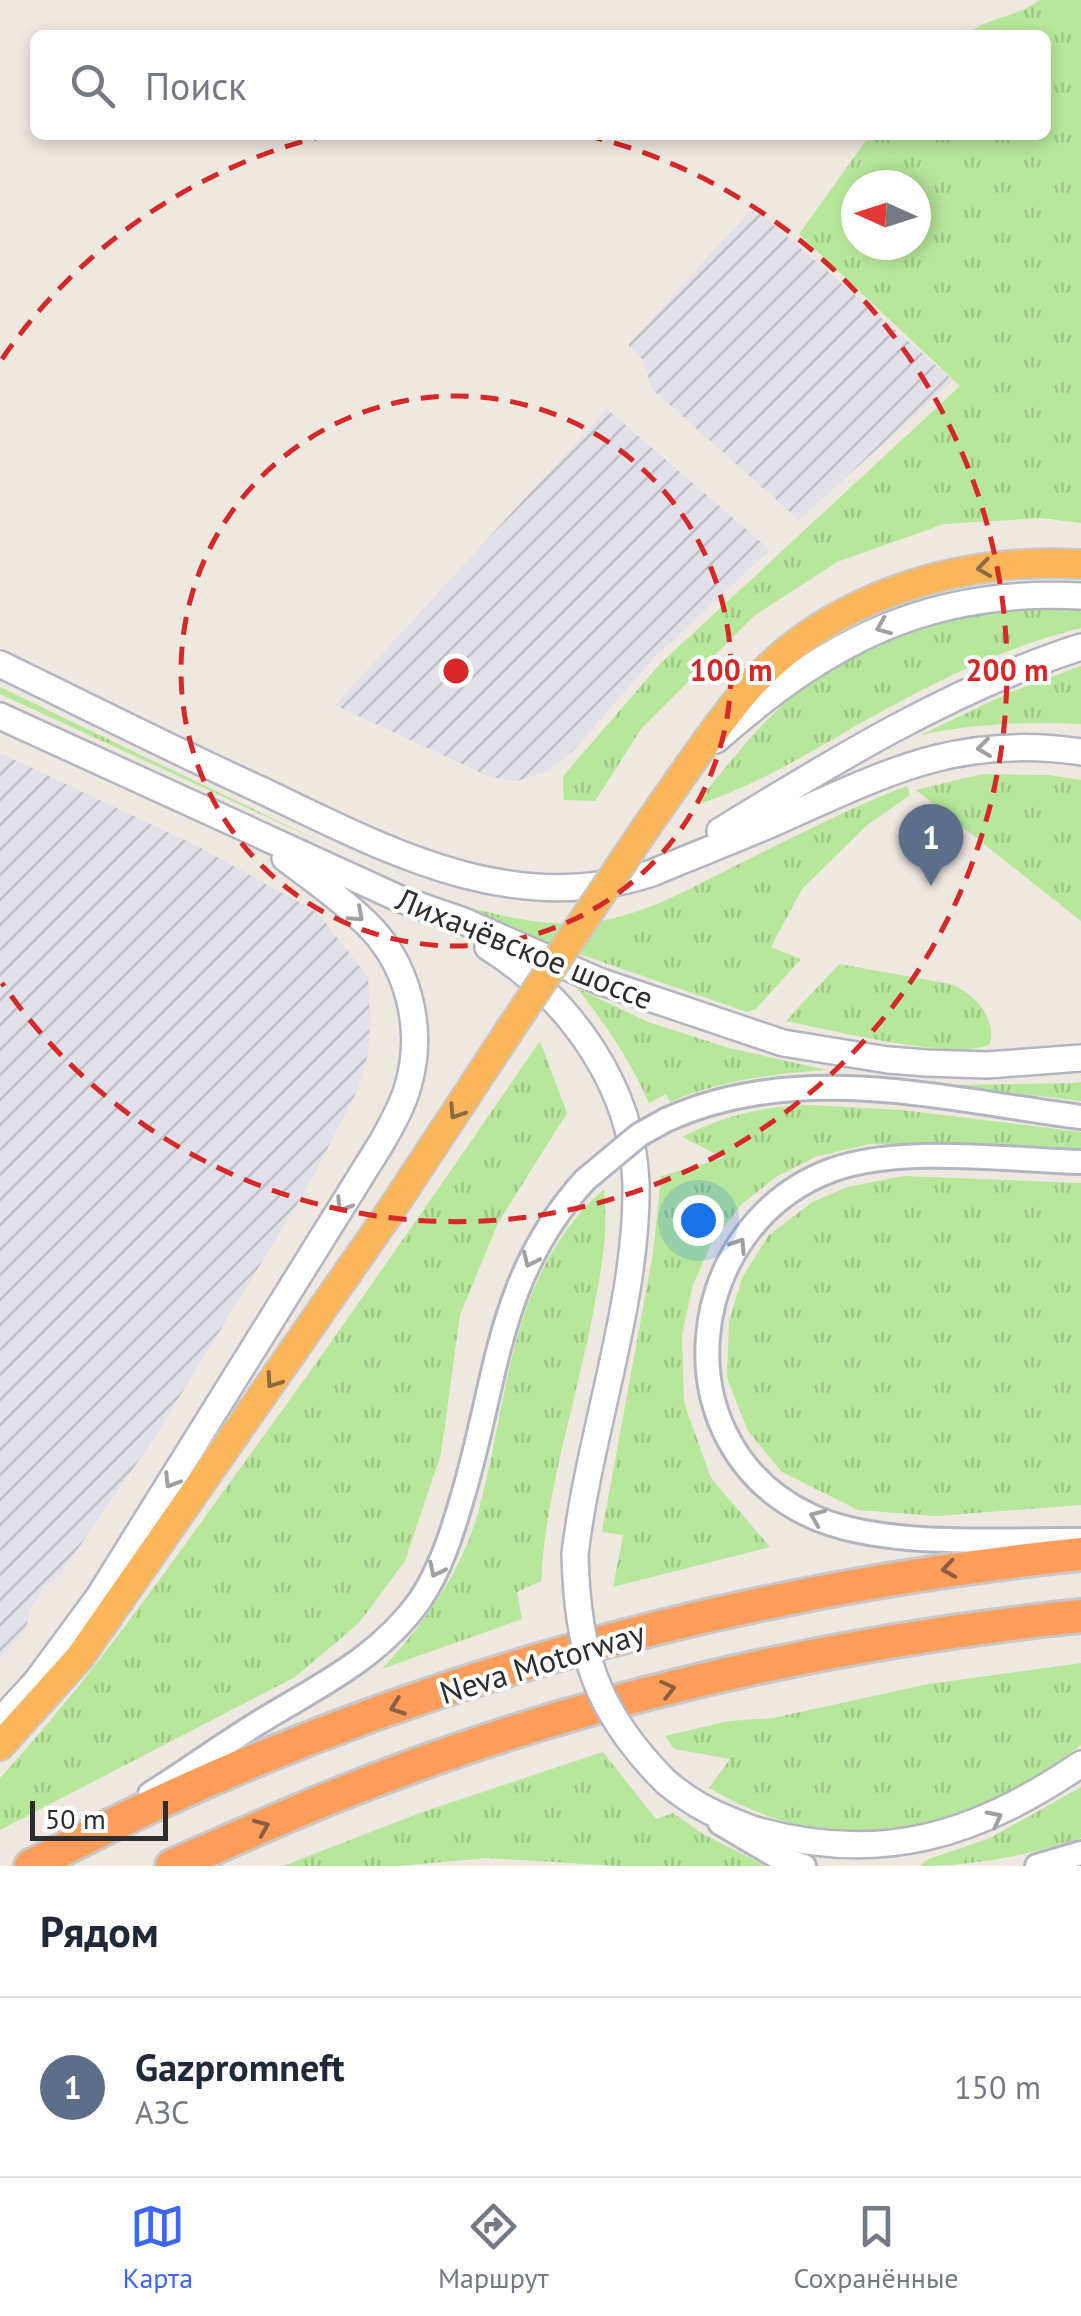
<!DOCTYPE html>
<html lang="ru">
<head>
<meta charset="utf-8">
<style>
  :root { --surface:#fff; --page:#f2f2f3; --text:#1f2937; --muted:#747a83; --line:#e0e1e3; --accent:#3d66ff }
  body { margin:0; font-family:"PT Sans",sans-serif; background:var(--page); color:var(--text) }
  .compass { position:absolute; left:841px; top:170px; width:90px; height:90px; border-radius:50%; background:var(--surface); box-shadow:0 5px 15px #0003; rotate:273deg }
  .scale { position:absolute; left:30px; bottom:25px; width:138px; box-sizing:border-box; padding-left:10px; border:5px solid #2d2d2d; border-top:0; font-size:28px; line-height:35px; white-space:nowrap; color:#2d2d2d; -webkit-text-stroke:8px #fff; paint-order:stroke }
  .you { position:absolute; left:698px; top:1220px; width:35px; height:35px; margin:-25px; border:8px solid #fff; border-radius:50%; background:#1a73e8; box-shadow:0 0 0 15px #1a73e833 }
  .badge { display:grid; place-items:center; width:65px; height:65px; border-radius:50%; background:var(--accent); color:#fff; font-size:32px; font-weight:700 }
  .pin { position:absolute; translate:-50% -82px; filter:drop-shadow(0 2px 5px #0008) }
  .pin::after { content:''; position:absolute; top:52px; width:35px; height:30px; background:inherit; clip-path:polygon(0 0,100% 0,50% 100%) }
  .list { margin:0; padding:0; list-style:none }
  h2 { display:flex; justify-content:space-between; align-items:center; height:130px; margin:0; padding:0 40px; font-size:42px }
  h2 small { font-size:32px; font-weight:400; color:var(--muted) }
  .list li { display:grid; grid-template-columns:65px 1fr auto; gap:30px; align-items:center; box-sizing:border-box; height:180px; padding:0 40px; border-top:2px solid var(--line) }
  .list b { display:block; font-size:38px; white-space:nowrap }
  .list p { margin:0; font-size:32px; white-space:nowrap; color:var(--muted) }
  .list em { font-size:32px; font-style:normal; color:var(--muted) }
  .icon { flex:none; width:55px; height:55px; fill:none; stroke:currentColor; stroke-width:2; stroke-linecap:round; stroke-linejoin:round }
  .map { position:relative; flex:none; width:1081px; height:1866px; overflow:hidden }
  .search { position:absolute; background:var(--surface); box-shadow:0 5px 15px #0003; left:30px; right:30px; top:30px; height:110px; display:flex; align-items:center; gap:25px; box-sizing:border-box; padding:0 35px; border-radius:15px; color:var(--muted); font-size:38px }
  .sheet { height:310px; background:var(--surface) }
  nav { display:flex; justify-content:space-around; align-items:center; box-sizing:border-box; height:140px; border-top:2px solid var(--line); background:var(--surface); font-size:28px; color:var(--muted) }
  nav a { display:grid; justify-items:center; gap:5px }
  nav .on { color:var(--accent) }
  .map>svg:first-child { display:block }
  .industrial { fill:url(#industrial-furrows) }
  .grass { fill:url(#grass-tufts); fill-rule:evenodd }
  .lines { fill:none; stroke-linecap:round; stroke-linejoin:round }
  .tertiary-casing { stroke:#b3b6c1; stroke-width:28 }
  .secondary-casing { stroke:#b3b6c1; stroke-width:30 }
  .trunk-casing { stroke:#c8c8c8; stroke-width:32 }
  .motorway-casing { stroke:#c8c8c8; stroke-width:38 }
  .tertiary { stroke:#fff; stroke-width:22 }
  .secondary { stroke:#fff; stroke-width:25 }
  .trunk { stroke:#fbb65c; stroke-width:28 }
  .motorway { stroke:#ff9d5b; stroke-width:32 }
  .tertiary-bridge-casing { stroke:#b3b6c1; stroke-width:28; stroke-linecap:butt }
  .secondary-bridge-casing { stroke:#b3b6c1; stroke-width:30; stroke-linecap:butt }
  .trunk-bridge-casing { stroke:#c8c8c8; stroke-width:32; stroke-linecap:butt }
  .tertiary-bridge { stroke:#fff; stroke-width:22 }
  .secondary-bridge { stroke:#fff; stroke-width:25 }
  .trunk-bridge { stroke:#fbb65c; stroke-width:28 }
  .oneway { stroke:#8a6b42 }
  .oneway2 { stroke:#a0a0a0 }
  .oneway3 { stroke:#8c5f42 }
  .ring { fill:none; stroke:#d62828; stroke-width:5; stroke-dasharray:18 12 }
  .labels { text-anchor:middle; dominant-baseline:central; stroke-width:8; stroke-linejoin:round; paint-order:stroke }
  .street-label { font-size:32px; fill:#2d2d2d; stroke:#fff }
  .centre { fill:#d62828; stroke:#fff; stroke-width:5 }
  .ring-label { font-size:30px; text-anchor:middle; font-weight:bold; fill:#d62828; stroke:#fff; stroke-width:8; stroke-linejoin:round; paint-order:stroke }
</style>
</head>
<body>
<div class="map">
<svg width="1081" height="1866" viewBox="0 0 1081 1866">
  <defs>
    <pattern id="industrial-furrows" width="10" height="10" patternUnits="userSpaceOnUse" patternTransform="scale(2.5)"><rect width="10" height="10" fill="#e2e0e8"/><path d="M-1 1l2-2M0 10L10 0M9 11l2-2" fill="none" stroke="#c2c0c7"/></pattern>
    <pattern id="grass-tufts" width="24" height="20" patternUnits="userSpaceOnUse" patternTransform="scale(2.5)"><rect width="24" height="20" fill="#b7e79a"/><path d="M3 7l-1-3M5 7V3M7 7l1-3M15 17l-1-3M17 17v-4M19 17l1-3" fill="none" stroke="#9ec685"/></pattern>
  </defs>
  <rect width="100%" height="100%" fill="#efe8e0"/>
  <path class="industrial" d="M753,207L953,380L799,520L652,389L643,360L628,345Z
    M607,409L770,550L656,656L572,752L546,772L517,781L490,777L335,705Z
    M0,753L195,845L317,912L368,977L370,1020L368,1054L358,1089L307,1188L156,1435L60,1575L42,1590L31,1608L26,1628L0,1659Z"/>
  <path class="grass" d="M1040,0H1081V523L1041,518L944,524L837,562L754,616L641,729L595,801L564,800L563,776L660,664L960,386L799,234L870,135H1046V35H966C986,17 1018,17 1040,0ZM856,185H916V245H856Z
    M1081,608V628C1014,644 949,675 888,708C824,742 765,784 695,805C729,764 762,718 805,687C885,628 982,601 1081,608Z
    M1081,666V724C1026,721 975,724 920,735L1013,691Z
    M0,687L332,847L0,694Z
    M982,774L1048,775L1081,780V921L916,790Z
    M907,786L910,795L866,826L802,889L771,947L801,959L756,1009L747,1012L530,937L449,902C493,914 537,926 584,923C637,919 687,890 733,867C791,838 847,809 907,786Z
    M839,964L950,984C973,992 997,1017 990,1044C960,1062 825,1029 786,1021Z
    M577,988L648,1022L729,1048L827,1070C772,1074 721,1080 670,1102L666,1094L649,1103C630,1060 606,1025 577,988Z
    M540,1041L567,1113L498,1223L460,1315L441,1454L405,1561L359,1623L295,1677L0,1830V1778C81,1690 150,1593 220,1496C330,1346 435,1194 540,1041Z
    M1081,1082V1101L946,1085L1074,1083Z
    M809,1105L902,1110L1081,1132V1149L870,1144L815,1157L776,1177L742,1204L712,1242L693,1285L682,1334L684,1403L711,1478L770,1547L613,1587L623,1535L602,1532L653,1253L661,1176L724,1158L682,1137C723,1116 763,1106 809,1105Z
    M904,1176L1081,1183V1505L936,1516L858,1510L782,1472L748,1431L727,1378L729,1322L742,1278L768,1236L811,1203L847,1187Z
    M604,1189C608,1234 603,1259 595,1303C578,1396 546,1487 541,1581L517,1592L522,1619L382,1669C425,1622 460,1575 478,1513C510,1397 507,1275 604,1189Z
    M1081,1663V1745C964,1834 841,1866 709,1788L730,1759L674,1749L665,1736L729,1721L773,1718L928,1684Z
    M603,1752L656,1819L673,1813L703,1834L766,1866H618L487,1858L398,1866H283L417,1814Z
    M1081,1787V1838C1027,1855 976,1866 920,1866L926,1860L990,1838Z"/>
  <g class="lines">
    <defs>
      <path id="tertiary" d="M666,1120C798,1060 943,1099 1081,1117
        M1081,1162C1007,1160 902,1145 832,1170C681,1226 659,1446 811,1516C882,1549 1002,1539 1081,1540
        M150,1794C186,1771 221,1746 258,1723C318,1686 378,1659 420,1600C440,1570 451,1536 461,1502C498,1382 495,1279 585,1180
        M720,1823L776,1856L804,1866
        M1037,1866L1081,1853"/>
      <path id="secondary" d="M0,664C87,706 173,750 261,790C385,849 511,919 652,873C694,855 738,839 780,820C888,772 959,734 1081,752
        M0,716L400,899L461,920L599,981L783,1043L888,1060L927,1063L987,1065L1081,1058
        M716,740C828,641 928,588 1081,596
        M720,831C834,761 953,688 1081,647
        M488,947C569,998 633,1086 636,1184C638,1302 589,1434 575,1554
        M0,1721L36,1682L98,1598L382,1142C392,1124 403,1105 408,1086C425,1028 408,962 364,921C340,898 311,878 285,858
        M666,1782C696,1807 716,1815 752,1829C879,1866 976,1836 1081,1764"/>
      <path id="trunk" d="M647,826C678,782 708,736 742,695C825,597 956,557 1081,564
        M0,1746L80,1657L390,1212L509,1031"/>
      <path id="motorway" d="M31,1866C357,1693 715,1592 1081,1554
        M172,1866C225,1843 278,1819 332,1797C570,1701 826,1642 1081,1616"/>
    </defs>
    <use href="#tertiary" class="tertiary-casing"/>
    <use href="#secondary" class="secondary-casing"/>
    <use href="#trunk" class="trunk-casing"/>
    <use href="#motorway" class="motorway-casing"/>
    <use href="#tertiary" class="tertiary"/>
    <use href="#secondary" class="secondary"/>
    <use href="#trunk" class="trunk"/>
    <use href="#motorway" class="motorway"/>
    <defs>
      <path id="tertiary-bridge" d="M585,1180L639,1135L666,1120"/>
      <path id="secondary-bridge" d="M575,1554C577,1652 596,1712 666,1782"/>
      <path id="trunk-bridge" d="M509,1031L647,826"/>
    </defs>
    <use href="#tertiary-bridge" class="tertiary-bridge-casing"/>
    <use href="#secondary-bridge" class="secondary-bridge-casing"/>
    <use href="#trunk-bridge" class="trunk-bridge-casing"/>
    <use href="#tertiary-bridge" class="tertiary-bridge"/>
    <use href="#secondary-bridge" class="secondary-bridge"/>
    <use href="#trunk-bridge" class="trunk-bridge"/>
  </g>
  <defs><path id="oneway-chevron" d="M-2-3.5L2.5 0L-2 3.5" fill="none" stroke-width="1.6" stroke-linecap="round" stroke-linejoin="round" transform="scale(2.5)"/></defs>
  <g class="oneway">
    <use href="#oneway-chevron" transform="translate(984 568) rotate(172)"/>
    <use href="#oneway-chevron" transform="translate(456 1112) rotate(123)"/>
    <use href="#oneway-chevron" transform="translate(273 1381) rotate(125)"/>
  </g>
  <g class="oneway2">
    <use href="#oneway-chevron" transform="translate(883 627) rotate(158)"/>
    <use href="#oneway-chevron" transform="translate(984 748) rotate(173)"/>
    <use href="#oneway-chevron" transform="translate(357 915) rotate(42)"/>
    <use href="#oneway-chevron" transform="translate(343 1205) rotate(122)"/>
    <use href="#oneway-chevron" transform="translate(739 1245) rotate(-57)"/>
    <use href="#oneway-chevron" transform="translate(530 1260) rotate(115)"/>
    <use href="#oneway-chevron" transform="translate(171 1481) rotate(122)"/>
    <use href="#oneway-chevron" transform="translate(817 1517) rotate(-157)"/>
    <use href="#oneway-chevron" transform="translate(436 1570) rotate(116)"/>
    <use href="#oneway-chevron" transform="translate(995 1818) rotate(-27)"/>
  </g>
  <g class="oneway3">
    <use href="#oneway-chevron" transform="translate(949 1569) rotate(171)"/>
    <use href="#oneway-chevron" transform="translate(668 1689) rotate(-14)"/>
    <use href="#oneway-chevron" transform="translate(397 1707) rotate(160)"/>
    <use href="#oneway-chevron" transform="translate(262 1827) rotate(-23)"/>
  </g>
  <g class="ring">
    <circle cx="456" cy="671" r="275"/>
    <path d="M2 359A551 551 0 0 1 327 135M585 135A551 551 0 1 1 2 983"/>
  </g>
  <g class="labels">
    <g class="street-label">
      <text transform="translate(525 948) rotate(22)">Лихачёвское шоссе</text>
      <text transform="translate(542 1662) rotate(-17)">Neva Motorway</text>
    </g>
  </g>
  <circle cx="456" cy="671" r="15" class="centre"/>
  <g class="ring-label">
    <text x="731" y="681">100 m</text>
    <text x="1007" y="681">200 m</text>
  </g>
</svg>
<svg class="compass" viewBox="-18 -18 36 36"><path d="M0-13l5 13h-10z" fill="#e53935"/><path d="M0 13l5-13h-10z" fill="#747a83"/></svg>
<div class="scale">50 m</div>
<div class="you"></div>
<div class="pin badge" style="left:931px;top:886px;background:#5c6f8a">1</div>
<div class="search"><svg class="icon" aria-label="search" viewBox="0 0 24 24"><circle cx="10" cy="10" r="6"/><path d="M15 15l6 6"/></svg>Поиск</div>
</div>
<section class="sheet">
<h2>Рядом<small></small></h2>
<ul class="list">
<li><span class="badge" style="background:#5c6f8a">1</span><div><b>Gazpromneft</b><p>АЗС</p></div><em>150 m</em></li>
</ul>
</section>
<nav>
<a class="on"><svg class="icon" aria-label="map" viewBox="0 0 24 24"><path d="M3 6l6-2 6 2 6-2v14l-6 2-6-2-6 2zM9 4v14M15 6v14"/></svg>Карта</a>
<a><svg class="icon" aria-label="directions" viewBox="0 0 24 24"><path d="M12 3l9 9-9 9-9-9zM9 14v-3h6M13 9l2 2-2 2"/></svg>Маршрут</a>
<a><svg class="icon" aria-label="saved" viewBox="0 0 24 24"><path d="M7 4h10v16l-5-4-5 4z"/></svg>Сохранённые</a>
</nav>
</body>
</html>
